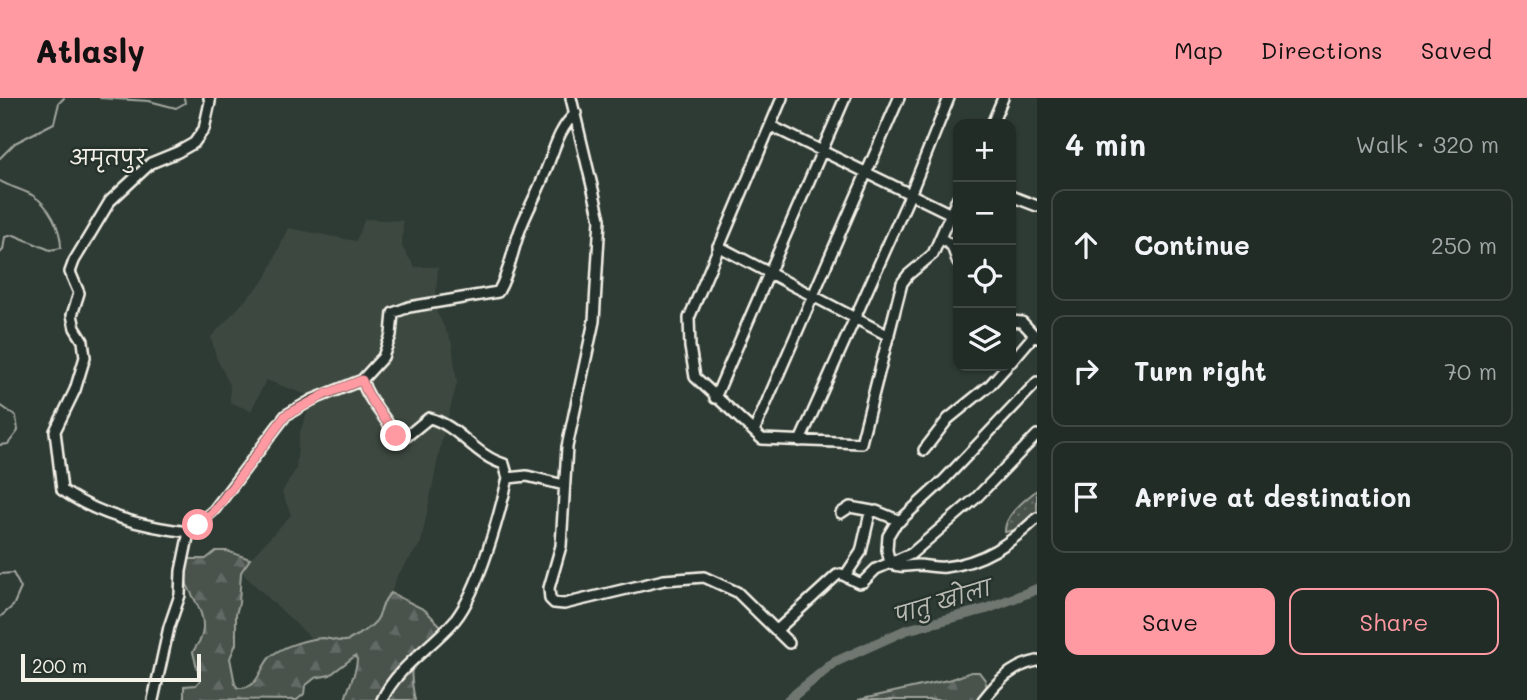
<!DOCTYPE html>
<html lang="en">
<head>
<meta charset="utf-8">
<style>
  :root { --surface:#222c27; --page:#2a342f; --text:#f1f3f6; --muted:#a2a7a7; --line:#3f4844; --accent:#ff9aa2 }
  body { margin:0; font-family:Mali,"Playpen Sans Deva",sans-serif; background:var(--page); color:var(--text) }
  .controls { position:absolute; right:21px; top:21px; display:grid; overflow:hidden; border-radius:14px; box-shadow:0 2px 5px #0004 }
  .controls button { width:63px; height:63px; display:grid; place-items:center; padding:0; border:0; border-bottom:2px solid var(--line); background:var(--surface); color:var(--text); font:35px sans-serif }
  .scale { position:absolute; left:21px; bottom:18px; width:180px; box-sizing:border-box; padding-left:7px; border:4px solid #f4f1e8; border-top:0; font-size:19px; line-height:24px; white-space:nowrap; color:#f4f1e8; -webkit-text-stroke:5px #26332d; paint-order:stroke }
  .stop { position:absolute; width:21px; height:21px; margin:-16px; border:5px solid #ff9aa2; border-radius:50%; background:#fff }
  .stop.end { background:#ff9aa2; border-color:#fff; box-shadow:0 2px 7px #0008 }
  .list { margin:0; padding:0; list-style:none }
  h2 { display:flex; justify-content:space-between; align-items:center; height:91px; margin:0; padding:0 28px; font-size:30px }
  h2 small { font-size:23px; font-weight:400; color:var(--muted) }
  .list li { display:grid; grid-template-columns:46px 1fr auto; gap:21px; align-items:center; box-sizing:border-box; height:112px; margin:0 14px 14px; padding:0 14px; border:2px solid var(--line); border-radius:14px }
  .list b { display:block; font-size:26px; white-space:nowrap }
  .list em { font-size:23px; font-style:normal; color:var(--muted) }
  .actions { display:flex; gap:14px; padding:21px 28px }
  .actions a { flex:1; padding:16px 0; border:2px solid var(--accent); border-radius:14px; text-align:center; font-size:24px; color:var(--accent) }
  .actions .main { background:var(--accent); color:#111 }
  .icon { flex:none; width:38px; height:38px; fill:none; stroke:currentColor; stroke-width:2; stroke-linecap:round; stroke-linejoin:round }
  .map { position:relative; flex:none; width:1037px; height:602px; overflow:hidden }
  header { display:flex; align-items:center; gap:42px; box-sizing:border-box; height:98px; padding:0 35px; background:var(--accent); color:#111 }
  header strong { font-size:33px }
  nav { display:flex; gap:38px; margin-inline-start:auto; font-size:24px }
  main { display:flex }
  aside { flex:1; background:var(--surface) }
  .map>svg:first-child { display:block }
  .built { fill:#3c4841 }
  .grass { fill:url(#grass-dots); stroke:#9ea29a; stroke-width:2 }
  .forest { fill:url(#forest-firs); stroke:#9ea29a; stroke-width:2 }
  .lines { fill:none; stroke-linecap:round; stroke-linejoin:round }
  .stream { stroke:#a4a8a0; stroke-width:2 }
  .river { stroke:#6f7770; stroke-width:10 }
  .minor-casing { stroke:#f4f1e8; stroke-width:14 }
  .minor { stroke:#26332d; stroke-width:9 }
  .route { stroke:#ff9aa2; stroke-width:9 }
  .labels { text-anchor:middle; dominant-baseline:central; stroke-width:5; stroke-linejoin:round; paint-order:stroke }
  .neighbourhood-label { font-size:21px; fill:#f4f1e8; stroke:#26332d }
  .water-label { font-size:21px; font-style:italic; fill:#b8bab2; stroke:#26332d }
</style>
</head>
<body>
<header>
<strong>Atlasly</strong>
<nav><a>Map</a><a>Directions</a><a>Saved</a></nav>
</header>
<main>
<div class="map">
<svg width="1037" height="602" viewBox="0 0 1037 602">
  <defs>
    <pattern id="grass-dots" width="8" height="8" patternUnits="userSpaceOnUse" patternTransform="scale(1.75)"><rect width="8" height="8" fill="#48524c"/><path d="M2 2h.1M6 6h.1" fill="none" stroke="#636b66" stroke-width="1.8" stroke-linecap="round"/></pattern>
    <pattern id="forest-firs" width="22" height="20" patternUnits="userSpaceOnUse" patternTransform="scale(1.75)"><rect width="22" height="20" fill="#48524c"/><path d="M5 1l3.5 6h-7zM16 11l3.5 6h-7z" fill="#636b66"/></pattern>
  </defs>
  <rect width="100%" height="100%" fill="#2e3b34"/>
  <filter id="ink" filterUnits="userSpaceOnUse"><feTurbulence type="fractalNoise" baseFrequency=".0143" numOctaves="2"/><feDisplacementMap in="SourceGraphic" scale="14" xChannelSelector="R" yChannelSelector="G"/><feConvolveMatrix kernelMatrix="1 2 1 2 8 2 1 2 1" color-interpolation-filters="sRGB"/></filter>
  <g filter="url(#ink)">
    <path class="built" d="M365,121L403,123L402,149L415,169H438L435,211L452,245L457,285L441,345L421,445L397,478L391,495L383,504L376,523L349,542L341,544L325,540L312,541L241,474L250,461L291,417L282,394L296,371L299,337L310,307L307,297L266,282L251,313L230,304V287L216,259L211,239L266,180L288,130L356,143Z"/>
    <path class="grass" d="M1037,392V428L1005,434C1004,417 1025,402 1037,392Z"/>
    <path class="forest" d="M216,453H227L250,461L241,474L239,505L236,516V546L230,560L235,586L238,590C259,592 259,570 271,558C283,548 307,541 322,540C332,540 340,546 349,542C357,538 370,530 376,523C383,513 381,503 391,495L425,512L442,529C411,553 407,563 415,602H345C348,588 357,575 357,561L355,558L330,577L315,580L305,588L304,596L297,602L184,601V588L196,587L200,582L193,554C195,549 199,545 201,540C209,518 192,500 185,482C183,475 186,468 188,461H206Z
      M971,574H979L985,582L987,589L978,602H858L952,581Z"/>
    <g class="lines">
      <path class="stream" d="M100,0L149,3L176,10L185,5L184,0
        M0,60L15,45L54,25L59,5L64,0
        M0,83C10,89 21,91 32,97C49,107 61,130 61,150L50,152L14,137L5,139L3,152L0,155
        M0,307L16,318L18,333L8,346L0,347
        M0,476L13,475L21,490L13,508L0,519"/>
      <path class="river" d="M788,602L835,564L906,532L986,511L1037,491"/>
      <defs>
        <path id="minor" d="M571,0L600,121L594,223L567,349L561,448L549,490L550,501L554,505L564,506L664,482L704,479L737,494L789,545
          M782,0L689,220L690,249L695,279L762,341L861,345L902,185L908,177L933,156L958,99
          M992,26L1003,0
          M771,28L951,116
          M1011,98L1037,108
          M941,140L952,148L958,165
          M718,148L889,238
          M1011,223L1022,224L1037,240
          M1011,264L1034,237
          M362,282C368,303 385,318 396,338H407L429,320C458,327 475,358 504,366L508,380
          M1037,284L943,383L894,428L888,438L887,452L890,465C900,470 906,468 917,467C926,467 936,470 945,469C982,465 1011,445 1037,420
          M715,300L845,0
          M754,333L899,0
          M800,343L910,97L949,0
          M924,352L948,321L990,287L1007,268
          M841,415L850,409L872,413
          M189,434C145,429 99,418 62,392L55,333L75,292L85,259L83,243L75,230L72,217L79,195L70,174L74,163L110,103L151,65L178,54L194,45L204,31L210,4L209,0
          M845,478L861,454L870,415L876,413L900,423
          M777,532L837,477L841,476L859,485L863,484L876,471L911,456L976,400L1037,337
          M153,602L169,529L180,497L181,473L189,434L214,412L286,317L312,302L362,282L383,259L391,237L393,215L409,209L498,194C510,174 512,153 520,132C527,112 539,93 546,72C554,52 559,30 576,15
          M382,602C397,569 432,549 455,522C479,492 499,418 508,380L527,378L564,387
          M983,602C998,583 1012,568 1037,563"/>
      </defs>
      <use href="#minor" class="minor-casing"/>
      <use href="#minor" class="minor"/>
    </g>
  </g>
  <g class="lines" filter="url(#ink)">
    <path class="route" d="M198,427L215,412L286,317L326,296L362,282C368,303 385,318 396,338"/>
  </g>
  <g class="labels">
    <g class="neighbourhood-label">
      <text x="108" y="58">अमृतपुर</text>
    </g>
    <g class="water-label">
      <text transform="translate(941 503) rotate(-17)">पातु खोला</text>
    </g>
  </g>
</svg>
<div class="controls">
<button>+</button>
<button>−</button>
<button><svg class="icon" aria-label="locate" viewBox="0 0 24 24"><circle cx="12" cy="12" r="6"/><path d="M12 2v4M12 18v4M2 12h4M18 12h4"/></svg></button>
<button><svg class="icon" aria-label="layers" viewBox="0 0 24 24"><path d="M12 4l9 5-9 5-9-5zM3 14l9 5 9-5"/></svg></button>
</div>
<div class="scale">200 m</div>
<div class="stop" style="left:198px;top:427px"></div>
<div class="stop end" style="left:396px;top:338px"></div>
</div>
<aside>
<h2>4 min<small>Walk · 320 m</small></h2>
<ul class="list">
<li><svg class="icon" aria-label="ahead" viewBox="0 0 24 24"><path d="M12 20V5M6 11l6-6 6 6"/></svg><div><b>Continue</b></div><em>250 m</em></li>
<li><svg class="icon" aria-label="right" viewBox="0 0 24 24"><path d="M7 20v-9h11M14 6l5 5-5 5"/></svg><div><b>Turn right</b></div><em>70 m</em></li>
<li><svg class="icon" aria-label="arrive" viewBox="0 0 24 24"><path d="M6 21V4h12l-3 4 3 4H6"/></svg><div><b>Arrive at destination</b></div></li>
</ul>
<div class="actions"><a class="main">Save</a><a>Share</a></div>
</aside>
</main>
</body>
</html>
